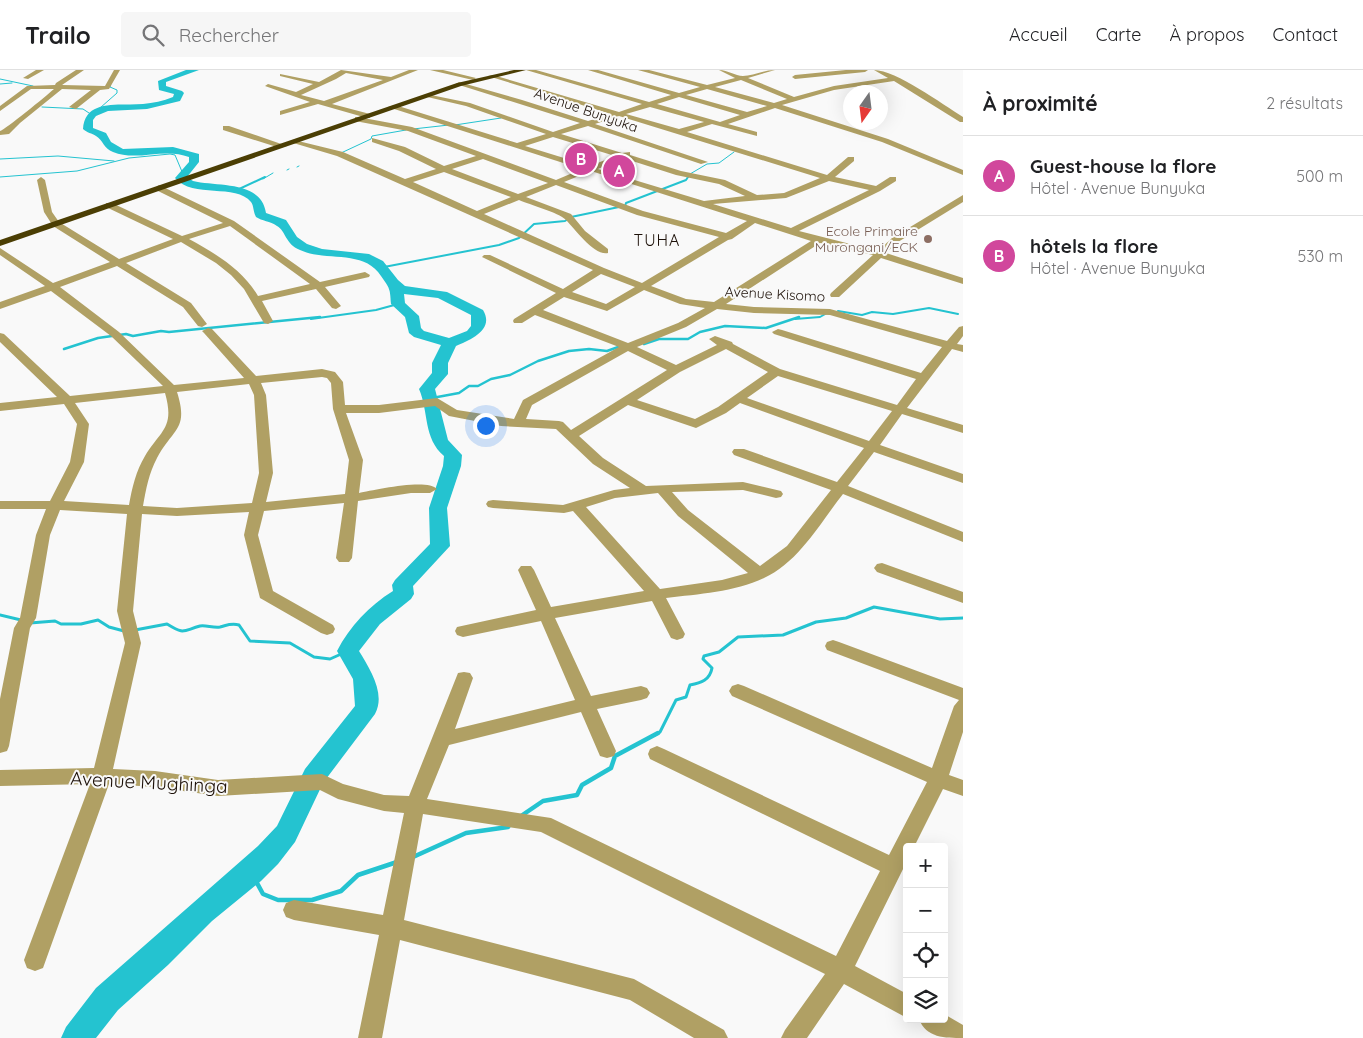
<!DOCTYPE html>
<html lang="fr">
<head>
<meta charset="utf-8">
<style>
  :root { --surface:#fff; --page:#f6f6f6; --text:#202124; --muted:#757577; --line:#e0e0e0; --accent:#ea580c }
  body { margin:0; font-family:Quicksand,sans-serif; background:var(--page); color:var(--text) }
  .controls { position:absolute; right:15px; bottom:15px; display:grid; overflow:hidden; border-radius:5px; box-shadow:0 5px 20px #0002 }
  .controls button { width:45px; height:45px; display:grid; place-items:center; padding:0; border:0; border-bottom:1px solid var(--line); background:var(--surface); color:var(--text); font:25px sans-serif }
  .compass { position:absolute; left:843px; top:15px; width:45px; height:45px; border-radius:50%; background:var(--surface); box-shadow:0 5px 20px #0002; rotate:194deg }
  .you { position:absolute; left:485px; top:355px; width:18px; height:18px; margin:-12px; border:4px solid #fff; border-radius:50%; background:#1a73e8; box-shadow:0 0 0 8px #1a73e833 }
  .badge { display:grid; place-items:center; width:32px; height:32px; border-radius:50%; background:var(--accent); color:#fff; font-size:16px; font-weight:700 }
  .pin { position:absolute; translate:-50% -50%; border:2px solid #fff; box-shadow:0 1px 5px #0006 }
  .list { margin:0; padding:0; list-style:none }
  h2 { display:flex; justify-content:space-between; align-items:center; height:65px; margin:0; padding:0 20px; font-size:21px }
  h2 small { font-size:16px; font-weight:400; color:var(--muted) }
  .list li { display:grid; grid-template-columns:32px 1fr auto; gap:15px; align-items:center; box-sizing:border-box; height:80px; padding:0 20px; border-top:1px solid var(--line) }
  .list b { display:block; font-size:19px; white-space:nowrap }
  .list p { margin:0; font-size:16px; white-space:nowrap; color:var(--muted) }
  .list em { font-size:16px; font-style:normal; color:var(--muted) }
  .icon { flex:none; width:28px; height:28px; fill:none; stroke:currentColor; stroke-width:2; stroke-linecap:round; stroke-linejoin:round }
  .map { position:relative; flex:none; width:963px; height:968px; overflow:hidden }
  header { display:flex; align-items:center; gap:30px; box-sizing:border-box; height:70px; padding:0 25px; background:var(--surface); border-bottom:1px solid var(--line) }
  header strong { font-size:24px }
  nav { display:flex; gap:28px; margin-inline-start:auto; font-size:18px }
  .search { width:350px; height:45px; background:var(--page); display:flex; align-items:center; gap:12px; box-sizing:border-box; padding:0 18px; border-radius:5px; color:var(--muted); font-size:19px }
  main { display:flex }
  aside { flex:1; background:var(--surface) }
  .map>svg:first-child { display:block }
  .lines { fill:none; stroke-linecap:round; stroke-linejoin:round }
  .stream-far4 { stroke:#24c3d0; stroke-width:1 }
  .stream-far3 { stroke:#24c3d0; stroke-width:2 }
  .stream-far2 { stroke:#24c3d0; stroke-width:2.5 }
  .stream-far1 { stroke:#24c3d0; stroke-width:3 }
  .stream { stroke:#24c3d0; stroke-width:4.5 }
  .river { fill:#24c3d0; fill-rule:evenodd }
  .minor { fill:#b0a064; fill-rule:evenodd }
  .highway { fill:#4b3e04; fill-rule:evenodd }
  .education-dot { fill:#8d6e63; stroke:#f9f9f9; stroke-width:2 }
  .labels { text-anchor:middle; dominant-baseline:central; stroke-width:4; stroke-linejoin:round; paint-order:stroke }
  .far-street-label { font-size:14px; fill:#1d1109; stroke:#f9f9f9 }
  .far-education-label { font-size:14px; fill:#785e54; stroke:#f9f9f9; text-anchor:end }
  .far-quarter-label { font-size:16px; letter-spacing:1px; fill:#1d1109; stroke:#f9f9f9 }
  .near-street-label { font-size:19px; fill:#1d1109; stroke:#f9f9f9 }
</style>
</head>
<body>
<header>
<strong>Trailo</strong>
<div class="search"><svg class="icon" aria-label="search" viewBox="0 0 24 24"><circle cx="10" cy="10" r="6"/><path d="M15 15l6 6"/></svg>Rechercher</div>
<nav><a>Accueil</a><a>Carte</a><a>À propos</a><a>Contact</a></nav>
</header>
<main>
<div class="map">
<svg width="963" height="968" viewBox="0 0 963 968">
  <rect width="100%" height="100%" fill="#f9f9f9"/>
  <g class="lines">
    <path class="stream-far4" d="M0,9L33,16
      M0,14L12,13
      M42,37L83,39L92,45L117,23V20L110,17L111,13
      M455,55L501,48
      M413,59L449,55
      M341,83L371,69L372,66L406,60
      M0,89L58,86L114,91
      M297,97L299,96
      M287,100L289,99
      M0,107L77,101L129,88L170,84L175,85L183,104
      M263,109L273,103
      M687,109L690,104L707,94L719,93L734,82"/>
    <path class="stream-far3" d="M237,120L265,107
      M625,136L626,133L686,110L688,107
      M384,197L499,175L519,168L534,154L565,151L571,147L619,137
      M838,241L862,245L872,242L893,244L929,238L958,244
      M311,249L376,240L398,234
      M795,249L820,247L827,243"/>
    <path class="stream-far2" d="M644,274L659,269H688L700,262L725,256L766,258L799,247
      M64,279L98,268L126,264L133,266L161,261L169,262L320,247
      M432,328L459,323L469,316H478L491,309L510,305L538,291L569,281L589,279L607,281L621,276"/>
    <path class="stream-far1" d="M0,545L21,550
      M30,553L55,551L61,554H81L98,550L109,557L124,561
      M135,560L167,554C185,565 182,561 200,556C206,555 213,558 220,557C228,555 231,553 239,555L250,571L290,573L314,587L330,589L348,581
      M655,665L660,662L676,630L686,627L690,615C701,613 710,610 712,598L703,589L704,586L719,582L738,567L783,565L816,552L846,548L874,537L940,549L963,548"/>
    <path class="stream" d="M521,746L543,731L577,725L582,715L611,698L615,686L658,663
      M413,787L466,763L508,757L510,754
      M251,802L263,824L278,830H312L341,821L358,805L397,792"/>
    <path class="river" d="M186,0H199L166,12V16L182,21L184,23L180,31L147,39L108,41L96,46L93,50V58L106,63L111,72L123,79L173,77L199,84V92L187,107L193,111C218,117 261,110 266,143L286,150L297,167L307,174L322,179L369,184L383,191L398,210L405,216L447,222L483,240C495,260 470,270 456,276L448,293V304L435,319L448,370L462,385L461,396L447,438L450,476L413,516L414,524L411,529L380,554L359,581C370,599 386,624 375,644L323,713L295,772L278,794L261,811L212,851L168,895L118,940L96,968H61L66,957L96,918L258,776L277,756L305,699L355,636L353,609L337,581C350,556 369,536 393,521L392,515L395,510L430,474L429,438L443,396L444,386C423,368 429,342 419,319L432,303V293L441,275L414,267L409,263L405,247L391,234C390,218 390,219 381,206C364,179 326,192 300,180C285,174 286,161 277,156C270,151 262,151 256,147C253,142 254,136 251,132C236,113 193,129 175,108L189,92V87C164,77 137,92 113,82C104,79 103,70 96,66C92,63 87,63 83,59C85,28 120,36 143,34C153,33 163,31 173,27L174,24L159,20L158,11ZM404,224L438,228L471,245V256L467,261L449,268L424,261L421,258L419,246L405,233Z"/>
    <path class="minor" d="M36,0H44L28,9L23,8Z
      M76,0H84L62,15L105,16L114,0H120L109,19L100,20L76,39L69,37L91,20L62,19L20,53L9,64L0,65V61C5,60 46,26 54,19H31L0,41V36L27,16L55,15L56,13Z
      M341,0L391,7L409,0H418L332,34L370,44V48H367L318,34L280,45V41L310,32L265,16L268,14L296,22L313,14L280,6V4L319,12ZM346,3L383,10L324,31L301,25L336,9Z
      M430,0H443L476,8L473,10Z
      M526,0H536L649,32L671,25L588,0H598L679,23L700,17L638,0H649L707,15L735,8L719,0C728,0 735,6 743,6C752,6 764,0 775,0L748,8L794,27L834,16L888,8L874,0C896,0 942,34 963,47V52H960L894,11L834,20L782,35L888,69L963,100V105L882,72L775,38L728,54L757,62V66L712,54L687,62L827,105L848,87H854V91L835,107L876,116L890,107H896V111L880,121L799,161L878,181L892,168L963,125V132L898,172L886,183L963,208V214L881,188L839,227H831L830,225L831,223L873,185L820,173L726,234L754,237L830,239L947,271L959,257L963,256V266L957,274L963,275V282L952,279L907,338L963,355V363L902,344L880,375L963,404V413L874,382L848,416L963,462V472L843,424C820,453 799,492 764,508C734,522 699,524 666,528L685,564L683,568L677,570L671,568L652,531L555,548L591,626L641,616L647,618L650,623L647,628L641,630L597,639L616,681L614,686L607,688L600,686L581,642L449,675L427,729L551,748L836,886L880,801L650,689L648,684L650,679L657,676L664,679L889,785L927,712L732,626L729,621L732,616L738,614L744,616L932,698L954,636L959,630L827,580L825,576L827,572L833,570L839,572L963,618V662L949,705L963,710V726L943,719L914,777H907V791L855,896L907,924V948L844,914L807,968H781L785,960L825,904L541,762L423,744L404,850L634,909L724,960L728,968H694L630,930L400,870L382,968H358L379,865L294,850L286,847L283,840L286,833L294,830L383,845L404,743L384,741L338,729L320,720L218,726L155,717L109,714L43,898L35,901L27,898L24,890L90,714L0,716V700L94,698L125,573L117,541L127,444L60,440L50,465L36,548L30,558L9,676L7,681L0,683V629L14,558L20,548L36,465L46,439H0V431H50L70,392L77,354L64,334L0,341V333L57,327L0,272V263L4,264L70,326L163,316L111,266L51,221L0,239V232L45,216L0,185V178L53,213L110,192L53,156L44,142L37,110L41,107L45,110L52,142L59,152L119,189L173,169L106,137V133H112L182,166L223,153L156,120L155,118L159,115L234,151L320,212L365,202L370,205L369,207L325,217L341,236L336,239L332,238L316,219L262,231L273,251L268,254L264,253L244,219L231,205L216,193L181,172L126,193L191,233L207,254L202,257L198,256L183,237L117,196L60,217L119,262L174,315L244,308L204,263L202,261L208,258L212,259L256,306L322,299L335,302L343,312L345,335H379L437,328L457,340L514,349L523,330L619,277L535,245L522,253H514L513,251L514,249L556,223L482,187L484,185H490L563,219L593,200L337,86L290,72L294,70L343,82L405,109L436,99L399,81L372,72V68L405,77L444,96L476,86L408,61L355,51V47H358L412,57L556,110L582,99L388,37L395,35L517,73L546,64L466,36L423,26L426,24L470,33L553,62L580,53L456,14L459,12L522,30L588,51L611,44L488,6L493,5L619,42L642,34ZM741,10L787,29L774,33L715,17ZM707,19L767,36L747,42L686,25ZM679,27L740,45L720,52L657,34ZM650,37L704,52L679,59L626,44ZM619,46L820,108L784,123L757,125L725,110L681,101L630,85V82L622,83L561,64L588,56L701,94L708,92L595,54ZM553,67L615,86L590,96L525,76ZM623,88L676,105L719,114L745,126L704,131L598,99ZM483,89L548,113L518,124L452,99ZM591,101L747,151L726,163L643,141L564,112ZM444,102L511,127L477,141L413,112ZM829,111L869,120L791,158L713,134L786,128ZM556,115L637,145L719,167L642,213L604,198L484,144L519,130C530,135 558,142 566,150C575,159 594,186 608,183V179L585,161L571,144L526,127ZM755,153L811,171L714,232L686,229L651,216L728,170L732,169ZM230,156L310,214L258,226C242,199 216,184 189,169ZM601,204L635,217L606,234L572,222ZM644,220L680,234L705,238L678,253L628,273L543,240L564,227L607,241ZM717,239L754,243L830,245L942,277L921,303L782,260L778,259L772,262L774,264L916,309L897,335L780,299L733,274L732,272L715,266L709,269L717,275L676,295L637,277L686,257ZM726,279L768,302L718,337L695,349L637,330L680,302ZM628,281L667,300L571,360L563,352L559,351L526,349L532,335ZM778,306L892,341L869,371L747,328ZM322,307L327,308L331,313L333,339L349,390L345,424L266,432L273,403L266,325L261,313ZM249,314L254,325L259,403L252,433L177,438L143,436C146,419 149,403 157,388C173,358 189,360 177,322ZM165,323C175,358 161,360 145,386C136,401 132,418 129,435L64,431L84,392L89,354L75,333ZM740,333L864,378L837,412L744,379H734L732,382L734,385L831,420L787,476L760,496L688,440L672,422L743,420L776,428L781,427L783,424L781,421L743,412L646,416L603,388L579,366L628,335L696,358L726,343ZM435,336L449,346L501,356L556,359L593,394L630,418L614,420L563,435L493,430L488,431L486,434L488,437L493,438L564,443L573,441L644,521L551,537L534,500L531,496H521L518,500L536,540L457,557L455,561L457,565L463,567L541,551L575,630L455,659L473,608L470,603L464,602L458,603L409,726L384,725L343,714L322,704L218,710L155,701L113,699L141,573L133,541L142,444L177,446L249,442L244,465L260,528L321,563L327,565L333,563L335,559L333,555L273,521L258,465L264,441L344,433L336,488L339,492H349L352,488L358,431L411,423H430L437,419C428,408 373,420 359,423L363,390L346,343H379ZM658,423L678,446L748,503L722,510L660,519L586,437L615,428Z
      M846,0H868L865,2L795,9L792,7L795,5Z
      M223,56H229L287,76L280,78L223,60Z
      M882,493L963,522V533L877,502L874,498L877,494Z
      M944,944L963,955V968C945,968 926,968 919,949H944Z"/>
    <path class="highway" d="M514,0H526L461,16L0,176V170L457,13Z"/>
  </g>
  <circle class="education-dot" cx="928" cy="169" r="5"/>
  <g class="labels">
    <g class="far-street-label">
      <text transform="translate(586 40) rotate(19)">Avenue Bunyuka</text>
      <text transform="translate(775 224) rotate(3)">Avenue Kisomo</text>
    </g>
    <g class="far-education-label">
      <text x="918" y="161">Ecole Primaire<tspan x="918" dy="16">Murongani/ECK</tspan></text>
    </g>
    <g class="far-quarter-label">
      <text x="657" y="170">TUHA</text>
    </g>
    <g class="near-street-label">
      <text transform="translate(149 712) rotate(3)">Avenue Mughinga</text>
    </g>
  </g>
</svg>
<div class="controls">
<button>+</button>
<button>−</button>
<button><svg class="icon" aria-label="locate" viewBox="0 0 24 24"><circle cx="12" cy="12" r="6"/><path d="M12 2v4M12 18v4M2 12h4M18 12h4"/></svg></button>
<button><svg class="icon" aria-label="layers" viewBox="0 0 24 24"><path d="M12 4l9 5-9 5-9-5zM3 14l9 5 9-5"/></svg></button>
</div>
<svg class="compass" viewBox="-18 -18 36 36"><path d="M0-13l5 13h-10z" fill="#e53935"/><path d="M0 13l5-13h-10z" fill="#757577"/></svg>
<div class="you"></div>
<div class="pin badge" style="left:619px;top:101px;background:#d1479c">A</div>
<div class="pin badge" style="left:581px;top:89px;background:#d1479c">B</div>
</div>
<aside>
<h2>À proximité<small>2 résultats</small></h2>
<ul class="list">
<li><span class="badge" style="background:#d1479c">A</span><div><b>Guest-house la flore</b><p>Hôtel · Avenue Bunyuka</p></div><em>500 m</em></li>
<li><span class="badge" style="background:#d1479c">B</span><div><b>hôtels la flore</b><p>Hôtel · Avenue Bunyuka</p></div><em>530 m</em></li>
</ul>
</aside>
</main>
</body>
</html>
